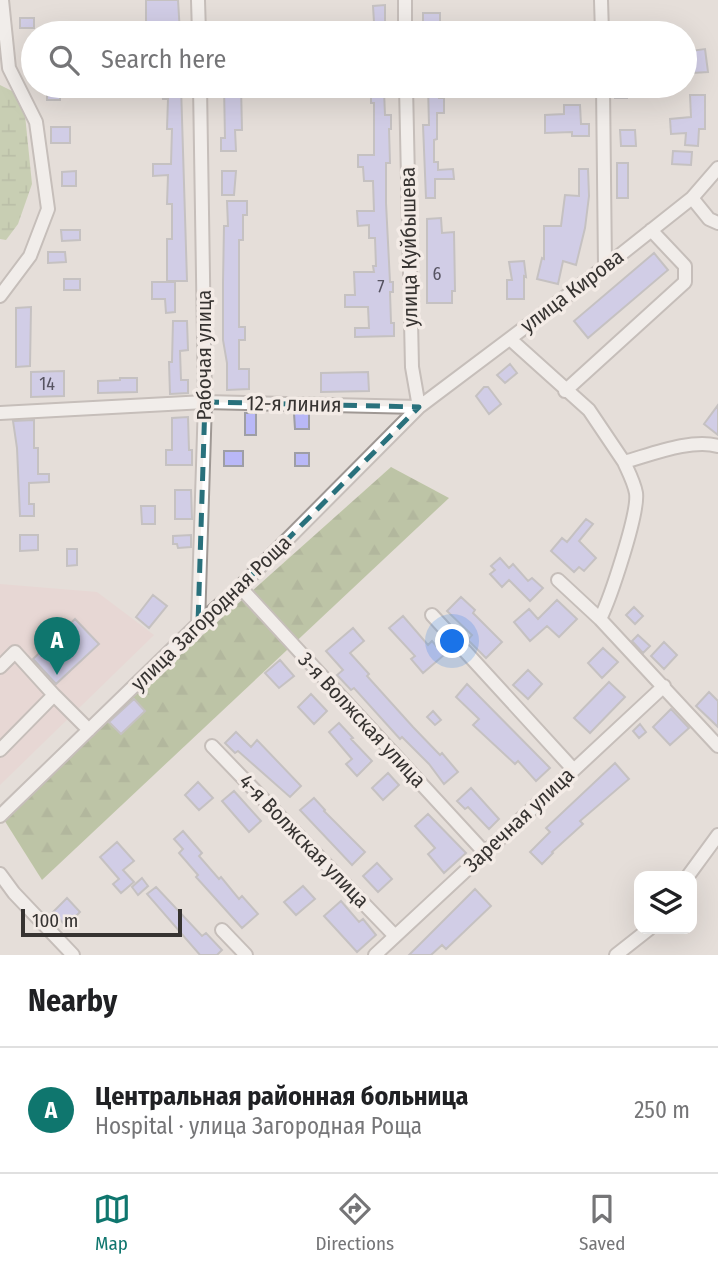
<!DOCTYPE html>
<html lang="en">
<head>
<meta charset="utf-8">
<style>
  :root { --surface:#fff; --page:#f6f6f6; --text:#202124; --muted:#757577; --line:#e0e0e0; --accent:#0f766e }
  body { margin:0; font-family:"Fira Sans Condensed",sans-serif; background:var(--page); color:var(--text) }
  .controls { position:absolute; right:21px; bottom:21px; display:grid; overflow:hidden; border-radius:14px; box-shadow:0 7px 28px #0002 }
  .controls button { width:63px; height:63px; display:grid; place-items:center; padding:0; border:0; border-bottom:2px solid var(--line); background:var(--surface); color:var(--text); font:35px sans-serif }
  .scale { position:absolute; left:21px; bottom:18px; width:161px; box-sizing:border-box; padding-left:7px; border:4px solid #363331; border-top:0; font-size:19px; line-height:24px; white-space:nowrap; color:#363331; -webkit-text-stroke:5px #f3ebe6; paint-order:stroke }
  .you { position:absolute; left:453px; top:642px; width:24px; height:24px; margin:-18px; border:5px solid #fff; border-radius:50%; background:#1a73e8; box-shadow:0 0 0 10px #1a73e833 }
  .badge { display:grid; place-items:center; width:46px; height:46px; border-radius:50%; background:var(--accent); color:#fff; font-size:23px; font-weight:700 }
  .pin { position:absolute; translate:-50% -58px; filter:drop-shadow(0 2px 4px #0008) }
  .pin::after { content:''; position:absolute; top:37px; width:24px; height:21px; background:inherit; clip-path:polygon(0 0,100% 0,50% 100%) }
  .list { margin:0; padding:0; list-style:none }
  h2 { display:flex; justify-content:space-between; align-items:center; height:91px; margin:0; padding:0 28px; font-size:30px }
  h2 small { font-size:23px; font-weight:400; color:var(--muted) }
  .list li { display:grid; grid-template-columns:46px 1fr auto; gap:21px; align-items:center; box-sizing:border-box; height:126px; padding:0 28px; border-top:2px solid var(--line) }
  .list b { display:block; font-size:26px; white-space:nowrap }
  .list p { margin:0; font-size:23px; white-space:nowrap; color:var(--muted) }
  .list em { font-size:23px; font-style:normal; color:var(--muted) }
  .icon { flex:none; width:38px; height:38px; fill:none; stroke:currentColor; stroke-width:2; stroke-linecap:round; stroke-linejoin:round }
  .map { position:relative; flex:none; width:718px; height:955px; overflow:hidden }
  .search { position:absolute; background:var(--surface); box-shadow:0 7px 28px #0002; left:21px; right:21px; top:21px; height:77px; display:flex; align-items:center; gap:18px; box-sizing:border-box; padding:0 24px; border-radius:38px; color:var(--muted); font-size:26px }
  .sheet { height:217px; background:var(--surface) }
  nav { display:flex; justify-content:space-around; align-items:center; box-sizing:border-box; height:98px; border-top:2px solid var(--line); background:var(--surface); font-size:19px; color:var(--muted) }
  nav a { display:grid; justify-items:center; gap:4px }
  nav .on { color:var(--accent) }
  .map>svg:first-child { display:block }
  .medical { fill:#e9cece }
  .forest { fill:url(#forest-firs) }
  .wetland { fill:url(#wetland-marsh) }
  .building { fill:#b9b8f7; stroke:#9e9ea5; stroke-width:2 }
  .lines { fill:none; stroke-linecap:round; stroke-linejoin:round }
  .minor-casing { stroke:#9f9894; stroke-width:16 }
  .minor { stroke:#fff; stroke-width:12 }
  .marked { fill:none; stroke:#29717c; stroke-width:5; stroke-dasharray:14 9; stroke-linejoin:round }
  .labels { text-anchor:middle; dominant-baseline:central; stroke-width:7; stroke-linejoin:round; paint-order:stroke }
  .number-label { font-size:18px; fill:#575462 }
  .street-label { font-size:21px; fill:#363331; stroke:#f3ebe6 }
</style>
</head>
<body>
<div class="map">
<svg width="718" height="955" viewBox="0 0 718 955">
  <defs>
    <pattern id="forest-firs" width="22" height="20" patternUnits="userSpaceOnUse" patternTransform="scale(1.75)"><rect width="22" height="20" fill="#8da568"/><path d="M5 1l3.5 6h-7zM16 11l3.5 6h-7z" fill="#748756"/></pattern>
    <pattern id="wetland-marsh" width="20" height="14" patternUnits="userSpaceOnUse" patternTransform="scale(1.75)"><rect width="20" height="14" fill="#a5bb85"/><path d="M1 5h8M5 5V1M11 12h8M15 12V8" fill="none" stroke="#87996d"/></pattern>
  </defs>
  <rect width="100%" height="100%" fill="#e5ded9"/>
  <path class="medical" d="M0,584L97,592L154,635L0,785Z"/>
  <path class="forest" d="M391,467L449,498L42,880L1,815Z"/>
  <path class="wetland" d="M0,85L14,92L25,115L32,184L18,224L6,240L0,239Z"/>
  <path class="building" d="M146,0H178L180,33H146Z
    M385,5V22H374L373,6Z
    M423,13H440V25H423Z
    M20,18H34V28H20Z
    M551,25H586V33H551Z
    M705,49L708,72L692,73L690,51Z
    M162,86H181L187,281H167V239H172V204H167L168,175L153,176V164H171L172,129H167L168,99H163Z
    M224,86H241L242,130H235L236,151H221V138H225Z
    M428,86H439V98H444V113H437V139L434,140V162H438V170L453,169L454,179H435V198H426L423,125H429Z
    M615,86H627V98H615Z
    M47,91H60V100H47Z
    M371,91H384L385,115H391V129H389L390,163H386V203L390,282H393V292H390L391,323H394V336L355,337V328H369L368,307H345V295H355L354,272H374L373,266H376L375,238H369V225L358,226L357,211H374L373,181H364L363,167H358V155H374V103H371Z
    M690,95H705V129H699L698,146L685,145L686,133L671,134L670,119L691,117Z
    M564,105H580L581,124H589V136H572V132L545,133V115L564,114Z
    M51,127H70V143H51Z
    M620,130H635L636,146H621Z
    M673,151L692,152L691,165L672,164Z
    M617,163H628V198H617Z
    M579,169H588L589,196L585,228L576,265L563,261L558,284L537,279L542,258L544,259V226H561L565,195L579,196Z
    M76,171V186H62V172Z
    M222,171H236L234,195H222Z
    M227,201H247V215H243V240H239V327H245V340H239V369H249V389L227,390V363L223,340V283L224,226H228Z
    M441,218L442,233L454,232L455,291H452V303H427V219Z
    M61,230H80V240L62,241Z
    M48,252H65L66,262L48,263Z
    M654,253L668,270L588,338L574,321Z
    M524,261L526,277L524,276V299H507V280H512L509,262Z
    M64,279H80V290H64Z
    M152,282H175V312L166,313L165,299H152Z
    M31,307L30,366L16,367V308Z
    M173,321H187L188,350L180,351L181,380H188V393L170,394L169,362H172Z
    M510,364L517,373L505,383L497,375Z
    M64,371V396L31,397V372Z
    M368,372L369,391L321,392V373Z
    M120,378H137V392L98,393V381L120,380Z
    M484,387H488L501,404L489,414L476,396Z
    M718,405V435L704,424Z
    M245,413H256V435H245Z
    M294,413H309V429H295Z
    M188,417L189,450H192V465H166V450H172V418Z
    M34,420V448H38V474H49V482L29,483V504H34V516H20L17,448L13,421Z
    M224,451H243V466H224Z
    M295,453H309V466H295Z
    M175,490H191L192,519H175Z
    M141,506H155V524H142Z
    M586,519L593,524L579,541L596,558L584,571L579,567L574,572L551,551L562,538L567,542Z
    M20,535H38V550L20,551Z
    M191,535V547L178,548L177,544H173V536Z
    M67,549H77V565L67,566Z
    M500,558L509,568L513,564L528,581L532,578L543,588L530,601L509,580L502,587L490,574L495,570L491,566Z
    M153,595L167,606L149,628L136,617Z
    M461,597L475,610L473,613L502,642L486,658L468,640L472,635L447,611Z
    M557,600L577,619L559,637L547,626L530,641L514,622L529,609L538,619Z
    M634,607L643,616L635,624L626,615Z
    M403,616L428,645L432,641L444,655L423,673L411,659L415,656L389,628Z
    M75,619L99,644L56,684L33,659Z
    M353,628L364,641L350,653L369,674L367,676L413,727L440,755L442,753L458,772L444,784L429,764L402,737L400,739L354,688L351,690L337,675L343,670L326,651Z
    M638,635L650,646L643,653L632,641Z
    M664,642L677,655L664,669L651,656Z
    M603,648L618,662L602,678L588,663Z
    M280,660L294,676L279,688L265,673Z
    M528,670L542,684L528,699L513,685Z
    M609,682L625,697L590,733L574,718Z
    M467,684L550,768L536,781L518,761L515,764L473,725L479,719L456,697Z
    M709,692L718,701V727L696,706Z
    M311,694L327,711L314,724L298,707Z
    M134,699L145,711L121,734L109,722Z
    M671,709L689,728L670,745L653,727Z
    M433,711L441,720L435,725L427,717Z
    M339,723L353,738L351,739L372,761L357,776L346,764L352,759L329,732Z
    M640,724L646,732L639,738L633,731Z
    M236,732L251,747L257,740L301,786L290,797L238,751L235,753L225,743Z
    M615,763L629,779L580,821L583,824L552,852L553,853L542,864L530,852L550,832L546,828Z
    M388,773L399,785L383,800L372,788Z
    M198,782L213,798L199,810L185,795Z
    M471,788L499,819L489,829L468,807L465,809L457,801Z
    M234,791L261,821L249,832L222,801Z
    M314,798L325,810L324,811L365,852L352,865L300,810Z
    M428,814L466,853L444,873L428,854L435,848L415,826Z
    M183,831L202,853L199,856L219,879L221,877L239,899L242,896L258,914L242,928L196,877L198,875L179,853L183,849L174,839Z
    M117,842L134,861L123,870L134,882L121,893L113,884L119,879L100,857Z
    M377,863L392,879L378,892L363,876Z
    M142,878L148,886L138,895L132,887Z
    M303,886L315,899L296,915L284,902Z
    M156,887L202,936L206,933L222,950L217,955H200L147,894Z
    M475,889L491,906L446,949L442,945L431,955H409Z
    M67,898L80,912L66,926L53,912Z
    M341,901L359,922L363,919L376,935L357,952L324,916Z"/>
  <g class="lines">
    <defs>
      <path id="minor" d="M198,0L199,33
        M405,0V33
        M601,0L602,33
        M406,86L412,367L419,407
        M603,86L605,267
        M692,198L709,219L718,223
        M0,296L30,256L48,209L36,122L9,68L2,0
        M510,339L589,410L624,462C650,455 692,438 718,446
        M565,391L685,282V266L651,230
        M0,413L205,402L419,407
        M558,580L600,619L718,746
        M240,587L485,853
        M432,615L573,769
        M600,619C610,599 639,513 636,493C634,482 628,471 624,462
        M198,624L205,402L200,86
        M0,667L15,652L54,695
        M212,746L395,936
        M0,750L54,695L89,730
        M0,816L198,624L240,587L419,407L605,267L692,198L718,168
        M0,874L14,893L73,955
        M688,876L718,835
        M222,930L246,955
        M375,955L664,686
        M616,955L649,929"/>
    </defs>
    <use href="#minor" class="minor-casing"/>
    <use href="#minor" class="minor"/>
  </g>
  <path d="M0 0H718V955H0ZM205,402L419,407L240,587L198,624Z" fill="#e5ded9" fill-opacity=".55" fill-rule="evenodd"/>
  <path class="marked" d="M205,402L419,407L240,587L198,624Z"/>
  <g class="labels">
    <g class="number-label">
      <text x="437" y="274">6</text>
      <text x="381" y="287">7</text>
      <text x="47" y="384">14</text>
    </g>
    <g class="street-label">
      <text transform="translate(409 247) rotate(-91)">улица Куйбышева</text>
      <text transform="translate(572 291) rotate(-37)">улица Кирова</text>
      <text transform="translate(204 355) rotate(-90)">Рабочая улица</text>
      <text transform="translate(294 404) rotate(1)">12-я линия</text>
      <text transform="translate(211 613) rotate(-44)">улица Загородная Роща</text>
      <text transform="translate(362 720) rotate(47)">3-я Волжская улица</text>
      <text transform="translate(519 820) rotate(-43)">Заречная улица</text>
      <text transform="translate(304 841) rotate(46)">4-я Волжская улица</text>
    </g>
  </g>
</svg>
<div class="controls">
<button><svg class="icon" aria-label="layers" viewBox="0 0 24 24"><path d="M12 4l9 5-9 5-9-5zM3 14l9 5 9-5"/></svg></button>
</div>
<div class="scale">100 m</div>
<div class="you"></div>
<div class="pin badge" style="left:57px;top:675px">A</div>
<div class="search"><svg class="icon" aria-label="search" viewBox="0 0 24 24"><circle cx="10" cy="10" r="6"/><path d="M15 15l6 6"/></svg>Search here</div>
</div>
<section class="sheet">
<h2>Nearby<small></small></h2>
<ul class="list">
<li><span class="badge">A</span><div><b>Центральная районная больница</b><p>Hospital · улица Загородная Роща</p></div><em>250 m</em></li>
</ul>
</section>
<nav>
<a class="on"><svg class="icon" aria-label="map" viewBox="0 0 24 24"><path d="M3 6l6-2 6 2 6-2v14l-6 2-6-2-6 2zM9 4v14M15 6v14"/></svg>Map</a>
<a><svg class="icon" aria-label="directions" viewBox="0 0 24 24"><path d="M12 3l9 9-9 9-9-9zM9 14v-3h6M13 9l2 2-2 2"/></svg>Directions</a>
<a><svg class="icon" aria-label="saved" viewBox="0 0 24 24"><path d="M7 4h10v16l-5-4-5 4z"/></svg>Saved</a>
</nav>
</body>
</html>
